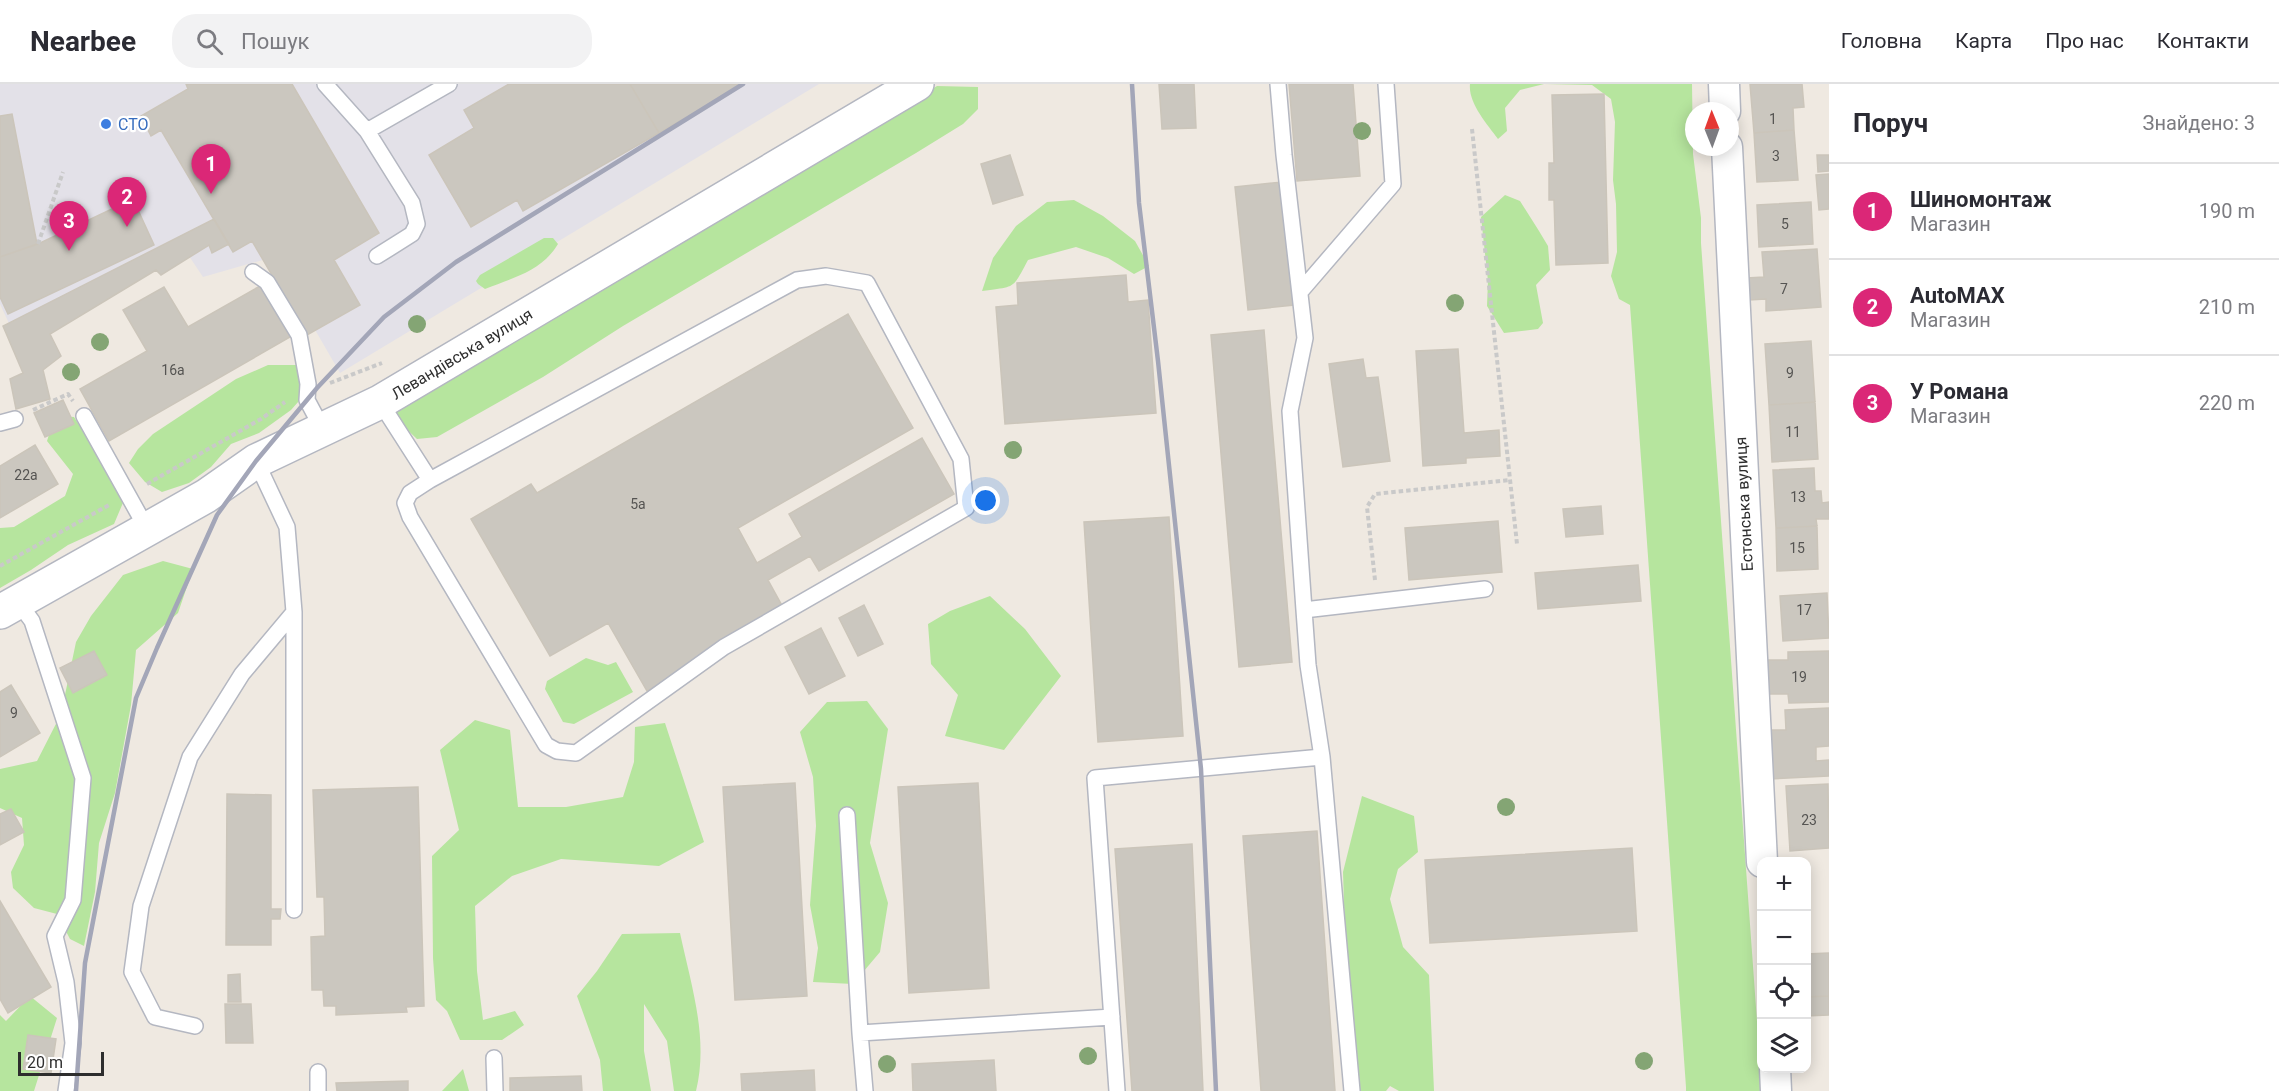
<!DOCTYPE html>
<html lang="uk">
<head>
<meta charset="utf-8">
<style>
  :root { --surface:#fff; --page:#f2f2f3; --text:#2b2b33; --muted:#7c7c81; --line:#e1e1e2; --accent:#db2777 }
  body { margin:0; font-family:Roboto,sans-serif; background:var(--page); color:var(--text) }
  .controls { position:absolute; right:18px; bottom:18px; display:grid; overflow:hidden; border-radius:12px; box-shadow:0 3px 15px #0003 }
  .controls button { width:54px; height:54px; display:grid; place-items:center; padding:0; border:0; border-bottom:2px solid var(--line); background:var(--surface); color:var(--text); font:30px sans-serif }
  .compass { position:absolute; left:1685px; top:18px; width:54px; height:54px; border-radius:50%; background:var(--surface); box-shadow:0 3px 15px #0003; rotate:359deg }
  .scale { position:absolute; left:18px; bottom:15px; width:86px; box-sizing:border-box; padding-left:6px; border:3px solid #2e2e2e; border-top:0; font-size:16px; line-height:21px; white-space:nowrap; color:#2e2e2e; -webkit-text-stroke:4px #fff; paint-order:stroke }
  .you { position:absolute; left:986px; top:417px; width:21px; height:21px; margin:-15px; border:4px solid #fff; border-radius:50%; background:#1a73e8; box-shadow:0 0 0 9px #1a73e833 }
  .badge { display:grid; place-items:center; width:39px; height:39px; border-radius:50%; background:var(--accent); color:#fff; font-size:20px; font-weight:700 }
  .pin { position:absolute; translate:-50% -50px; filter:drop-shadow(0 2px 3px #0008) }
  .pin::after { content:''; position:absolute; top:32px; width:21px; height:18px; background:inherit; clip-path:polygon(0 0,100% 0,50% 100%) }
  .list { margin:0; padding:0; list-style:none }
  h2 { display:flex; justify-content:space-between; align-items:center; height:78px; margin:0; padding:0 24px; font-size:26px }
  h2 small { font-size:20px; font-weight:400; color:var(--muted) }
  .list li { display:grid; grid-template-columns:39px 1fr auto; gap:18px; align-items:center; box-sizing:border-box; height:96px; padding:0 24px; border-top:2px solid var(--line) }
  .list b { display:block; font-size:22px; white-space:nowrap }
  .list p { margin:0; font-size:20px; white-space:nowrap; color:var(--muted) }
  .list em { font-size:20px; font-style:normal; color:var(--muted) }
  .icon { flex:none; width:33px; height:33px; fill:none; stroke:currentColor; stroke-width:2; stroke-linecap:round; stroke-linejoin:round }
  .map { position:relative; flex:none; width:1829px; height:1007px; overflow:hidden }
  header { display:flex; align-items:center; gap:36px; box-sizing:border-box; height:84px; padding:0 30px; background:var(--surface); border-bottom:2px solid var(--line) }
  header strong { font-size:28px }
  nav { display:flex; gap:33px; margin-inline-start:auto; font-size:21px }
  .search { width:420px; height:54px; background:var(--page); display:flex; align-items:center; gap:15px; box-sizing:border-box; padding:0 21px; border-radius:24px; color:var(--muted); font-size:22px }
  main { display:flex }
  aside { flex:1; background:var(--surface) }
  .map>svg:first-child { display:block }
  .industrial { fill:#e3e1e8 }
  .green { fill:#b6e59e }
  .building { fill:#cbc7bf; stroke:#cbc5ba; stroke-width:1.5 }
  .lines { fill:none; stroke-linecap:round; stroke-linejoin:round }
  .service-casing { stroke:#b4b7c1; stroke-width:18 }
  .minor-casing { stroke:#b4b7c1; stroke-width:33 }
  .secondary-casing { stroke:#b4b7c1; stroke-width:36 }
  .path { stroke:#c9c9c9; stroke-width:4; stroke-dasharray:4.5 3; stroke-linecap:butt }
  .service { stroke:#fff; stroke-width:15 }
  .minor { stroke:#fff; stroke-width:30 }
  .secondary { stroke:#fff; stroke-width:33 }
  .rail { stroke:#a3a6b8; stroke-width:4.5 }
  .tree { fill:#84a574 }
  .shop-dot { fill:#3f7fe0; stroke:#fff; stroke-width:2 }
  .labels { text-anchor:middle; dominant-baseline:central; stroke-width:4.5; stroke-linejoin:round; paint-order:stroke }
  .number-label { font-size:14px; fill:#555452 }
  .shop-label { font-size:16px; fill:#366cbe; stroke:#fff; text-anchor:start }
  .street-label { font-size:16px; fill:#2e2e2e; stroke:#fff }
</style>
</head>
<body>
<header>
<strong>Nearbee</strong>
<div class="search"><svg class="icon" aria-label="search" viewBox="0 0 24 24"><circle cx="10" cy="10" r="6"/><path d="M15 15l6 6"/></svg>Пошук</div>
<nav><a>Головна</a><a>Карта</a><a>Про нас</a><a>Контакти</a></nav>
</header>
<main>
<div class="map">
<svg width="1829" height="1007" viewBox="0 0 1829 1007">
  <rect width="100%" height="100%" fill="#efe9e1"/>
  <path class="industrial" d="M0,0H819L340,289L273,173L203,193L185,166L13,248L0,220Z"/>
  <path class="green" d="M1470,0H1692L1693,70L1701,134V159L1762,1007H1686V1003L1630,221L1619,215L1611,192L1617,168L1616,120L1613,96L1615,38L1611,15L1592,1L1544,0L1520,6L1505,24L1507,47L1498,55C1487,40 1468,19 1470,0Z
    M937,2L978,3V25L963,40L916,69L623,242L543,293L437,353L417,355L400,339L395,329L412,316L757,115Z
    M1505,111L1520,117L1539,147L1548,162L1550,186L1536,201L1543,239L1538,245L1504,249L1487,222L1488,197L1481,133Z
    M1074,116L1103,132L1135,157L1149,182L1134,190L1108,174L1076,163L1028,176C1012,206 1016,202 982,207L993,174L1016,142L1047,118Z
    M544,154H553L558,160C541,188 514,193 485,205L478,200L476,197L480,191Z
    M268,281H305L306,309L291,326L259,349L231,360L211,383L189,399L162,408L145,398L129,379L138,365L153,350L236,295Z
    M55,332L74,333L125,414L114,440L68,461L31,486L0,504V444L14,443L65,412L73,390L47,357Z
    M163,477L193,485L178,529L136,566L131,621L115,709L99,759L95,808L84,862L70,855L57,830L34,824L13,804L11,788L24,761L22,734L0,724V685L37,677L61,630L76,558L91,532L123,491Z
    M990,512L1025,545L1061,592L1004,666L945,652L958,611L931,580L928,540L950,527Z
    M586,574L608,581L616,578L633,608L574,640L563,638L545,605L547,597Z
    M867,617L888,645L870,759L888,819L880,868L853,900L813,898L818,864L810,821L816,742L813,693L800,648L827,618Z
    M475,636L510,646L518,723H566L623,713L634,678L635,643L665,639L704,758L659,782L561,775L512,792L475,822L477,887L483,936L515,927L524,941L502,956H460L447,927L436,916L433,874L432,772L459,746L440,666Z
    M1362,712L1414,732L1418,768L1398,785L1390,815L1403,863L1429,891L1434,1007H1399L1390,1002L1386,1007H1350L1343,788Z
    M680,849C691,901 709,954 696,1007H674L667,957L644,920V967L651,1007H603L600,976L577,912L597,887L622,850Z
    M30,912L57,934L34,1007H0V931L6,937Z
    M463,985L469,1007H442Z"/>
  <path class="building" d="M186,0H292L379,149L334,176L360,221L307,251L252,157L233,168L161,46L151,52L141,32L188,5Z
    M509,0H630L659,49L523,127L517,116L471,143L429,71L474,44L464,26Z
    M630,0H744L659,49Z
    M1159,0H1194L1196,44L1162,45Z
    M1289,0H1353L1360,92L1297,97Z
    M1750,0H1802L1804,23L1793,24L1794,46L1754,49Z
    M1604,10L1608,179L1556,181L1554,116H1549V79H1554L1552,11Z
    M12,30L37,160L0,173V32Z
    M1794,46L1798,96L1757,98L1754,49Z
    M1010,71L1023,111L993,120L981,80Z
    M1817,71H1829V87L1818,88Z
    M1829,90V125L1819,126L1816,91Z
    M1282,98L1294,221L1248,226L1235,103Z
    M133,115L154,161L8,230L0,213V173L38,160Z
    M1811,118L1813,160L1759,163L1757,121Z
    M214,135L229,160L212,169L209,161L161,191L156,186L50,250L61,272L43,286L50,315L16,325L10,295L23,289L3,242Z
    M1817,165L1821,223L1766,227V215L1749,216L1747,194L1764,193L1762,168Z
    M1126,191L1128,218L1148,216L1156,329L1005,340L996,223L1018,221L1017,199Z
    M260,202L290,253L109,357L80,305L147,267L123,226L164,203L188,243Z
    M848,230L913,344L738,444L757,479L802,453L789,430L922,354L954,410L819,487L810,472L768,496L785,527L647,607L608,539L550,572L471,435L531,400L537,409Z
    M1264,246L1292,578L1239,583L1211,251Z
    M1811,257L1815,318L1769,321L1765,260Z
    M1458,265L1464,349L1499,346L1500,372L1466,374V379L1423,382L1416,267Z
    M1363,275L1366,294L1378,293L1390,377L1343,383L1329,280Z
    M63,316L74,340L45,353L34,329Z
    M1815,318L1818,375L1772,378L1769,321Z
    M35,361L58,400L0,434V382Z
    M1814,384L1815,407H1821L1822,419L1829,418V435H1816L1817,442L1776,444L1773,386Z
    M1601,422L1603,450L1566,453L1563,425Z
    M1169,433L1183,652L1098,658L1084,438Z
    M1498,437L1502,488L1409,496L1405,444Z
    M1817,442L1818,485L1777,487L1776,444Z
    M1638,481L1641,517L1538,525L1535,489Z
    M1827,509L1829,554L1783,557L1780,512Z
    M864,521L883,560L858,572L839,534Z
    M821,544L845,592L809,610L785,563Z
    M94,567L107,591L73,609L60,584Z
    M1829,567V618L1789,619L1788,610H1769L1768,576H1788V568Z
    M11,601L40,649L0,673V608Z
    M1829,624V662L1816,663V677L1829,676V692L1769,695L1763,646H1786L1785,626Z
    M795,699L807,912L735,916L723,703Z
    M978,699L989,904L909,909L898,703Z
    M1828,700L1829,764L1790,767L1786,702Z
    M418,703L424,922L406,923L407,928L336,931V922H324L323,906H312L311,853L325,852L324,813H317L313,706Z
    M227,710L271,711V825H281L280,835H271V861H226Z
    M11,725L24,748L0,761V730Z
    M1317,747L1335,1007H1261L1243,752Z
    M1192,760L1203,1007H1132L1115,765Z
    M1632,764L1637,847L1430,859L1425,776Z
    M0,817L51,903L8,929L0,915Z
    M1829,869V912L1806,913V870Z
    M240,890L241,918H228V891Z
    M1829,912V931L1806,932V913Z
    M225,920H251L253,959H226Z
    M28,951L56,955L51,989L23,985Z
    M994,976L996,1007H913L912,980Z
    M814,986L815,1007H742L741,990Z
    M581,992L582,1007H510V994Z
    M408,997V1007H337L336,999Z"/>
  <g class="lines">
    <defs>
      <path id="service" d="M325,0L367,47L412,119L417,140L412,150L377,172
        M1278,0L1284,71L1305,254L1290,327L1304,526
        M367,47L449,0
        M253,188L267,198L299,251L308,300L307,316L323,346
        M1300,208L1393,100L1386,0
        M380,318L430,396L410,409L405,419L410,433L546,661L557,667L576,669L724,563L966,424L961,375L867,199L826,192L797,196L430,396
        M84,332L147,445
        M0,339L15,335
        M256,377L287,443L294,528V826
        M18,518L32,537L83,694L73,816L55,852L66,898L73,959L66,1007
        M1322,673L1308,581L1304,526L1485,505
        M847,731L860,949
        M195,942L155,933L132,888L141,822L190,673L242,590L294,528
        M494,974L495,1007
        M318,988V1007
        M865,1007L860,949L1112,933
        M1117,1007L1095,694L1322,673L1352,1007"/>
      <path id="minor" d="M1724,0L1725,27
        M1727,63L1762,778
        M1775,984L1776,1007"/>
      <path id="secondary" d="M0,528L206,412L256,377L380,318L917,0"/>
    </defs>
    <use href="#service" class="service-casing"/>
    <use href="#minor" class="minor-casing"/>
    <use href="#secondary" class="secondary-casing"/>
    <path class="path" d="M1472,45L1517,460
      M38,160L63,88
      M330,299L382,279
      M33,326L68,310L73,317
      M147,400L261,335L285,318
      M0,482L109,421
      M1375,496L1367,423L1375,410L1510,396"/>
    <use href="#service" class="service"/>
    <use href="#minor" class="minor"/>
    <use href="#secondary" class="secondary"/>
    <path class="rail" d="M1132,0L1139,119L1158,277L1201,685L1216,1007
      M76,1007L85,879L136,614L157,564L217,431L256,377L317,304L384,233L456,178L743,0"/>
  </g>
  <g class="tree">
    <circle cx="1362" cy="47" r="9"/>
    <circle cx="1455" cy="219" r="9"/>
    <circle cx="417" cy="240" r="9"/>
    <circle cx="100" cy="258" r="9"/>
    <circle cx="71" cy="288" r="9"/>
    <circle cx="1013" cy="366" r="9"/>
    <circle cx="1506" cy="723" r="9"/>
    <circle cx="1088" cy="972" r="9"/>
    <circle cx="1644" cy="977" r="9"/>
    <circle cx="887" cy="980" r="9"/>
  </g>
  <circle class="shop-dot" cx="106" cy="40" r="6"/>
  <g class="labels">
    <g class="number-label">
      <text x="1773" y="35">1</text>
      <text x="1776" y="72">3</text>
      <text x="1785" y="140">5</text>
      <text x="1784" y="205">7</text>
      <text x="173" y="286">16а</text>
      <text x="1790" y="289">9</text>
      <text x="1793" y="348">11</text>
      <text x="26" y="391">22а</text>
      <text x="1798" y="413">13</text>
      <text x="638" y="420">5а</text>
      <text x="1797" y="464">15</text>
      <text x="1804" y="526">17</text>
      <text x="1799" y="593">19</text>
      <text x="14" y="629">9</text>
      <text x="1809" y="736">23</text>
    </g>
    <g class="shop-label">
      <text x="118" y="40">СТО</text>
    </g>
    <g class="street-label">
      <text transform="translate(462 270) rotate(-31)">Левандівська вулиця</text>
      <text transform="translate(1744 420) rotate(-93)">Естонська вулиця</text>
    </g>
  </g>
</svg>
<div class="controls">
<button>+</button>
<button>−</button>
<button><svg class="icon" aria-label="locate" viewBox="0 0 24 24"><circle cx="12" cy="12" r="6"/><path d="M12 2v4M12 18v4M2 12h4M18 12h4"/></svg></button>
<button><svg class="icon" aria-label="layers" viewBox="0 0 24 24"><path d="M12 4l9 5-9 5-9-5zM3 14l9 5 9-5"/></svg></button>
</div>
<svg class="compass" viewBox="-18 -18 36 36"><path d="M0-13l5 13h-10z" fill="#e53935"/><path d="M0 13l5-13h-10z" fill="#7c7c81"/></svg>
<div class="scale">20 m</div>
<div class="you"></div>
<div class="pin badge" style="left:211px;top:110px">1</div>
<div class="pin badge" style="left:127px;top:143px">2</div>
<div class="pin badge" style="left:69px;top:167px">3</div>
</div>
<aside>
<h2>Поруч<small>Знайдено: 3</small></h2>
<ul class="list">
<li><span class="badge">1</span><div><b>Шиномонтаж</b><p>Магазин</p></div><em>190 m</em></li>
<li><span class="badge">2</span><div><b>AutoMAX</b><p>Магазин</p></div><em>210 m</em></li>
<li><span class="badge">3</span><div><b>У Романа</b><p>Магазин</p></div><em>220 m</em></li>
</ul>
</aside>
</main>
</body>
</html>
